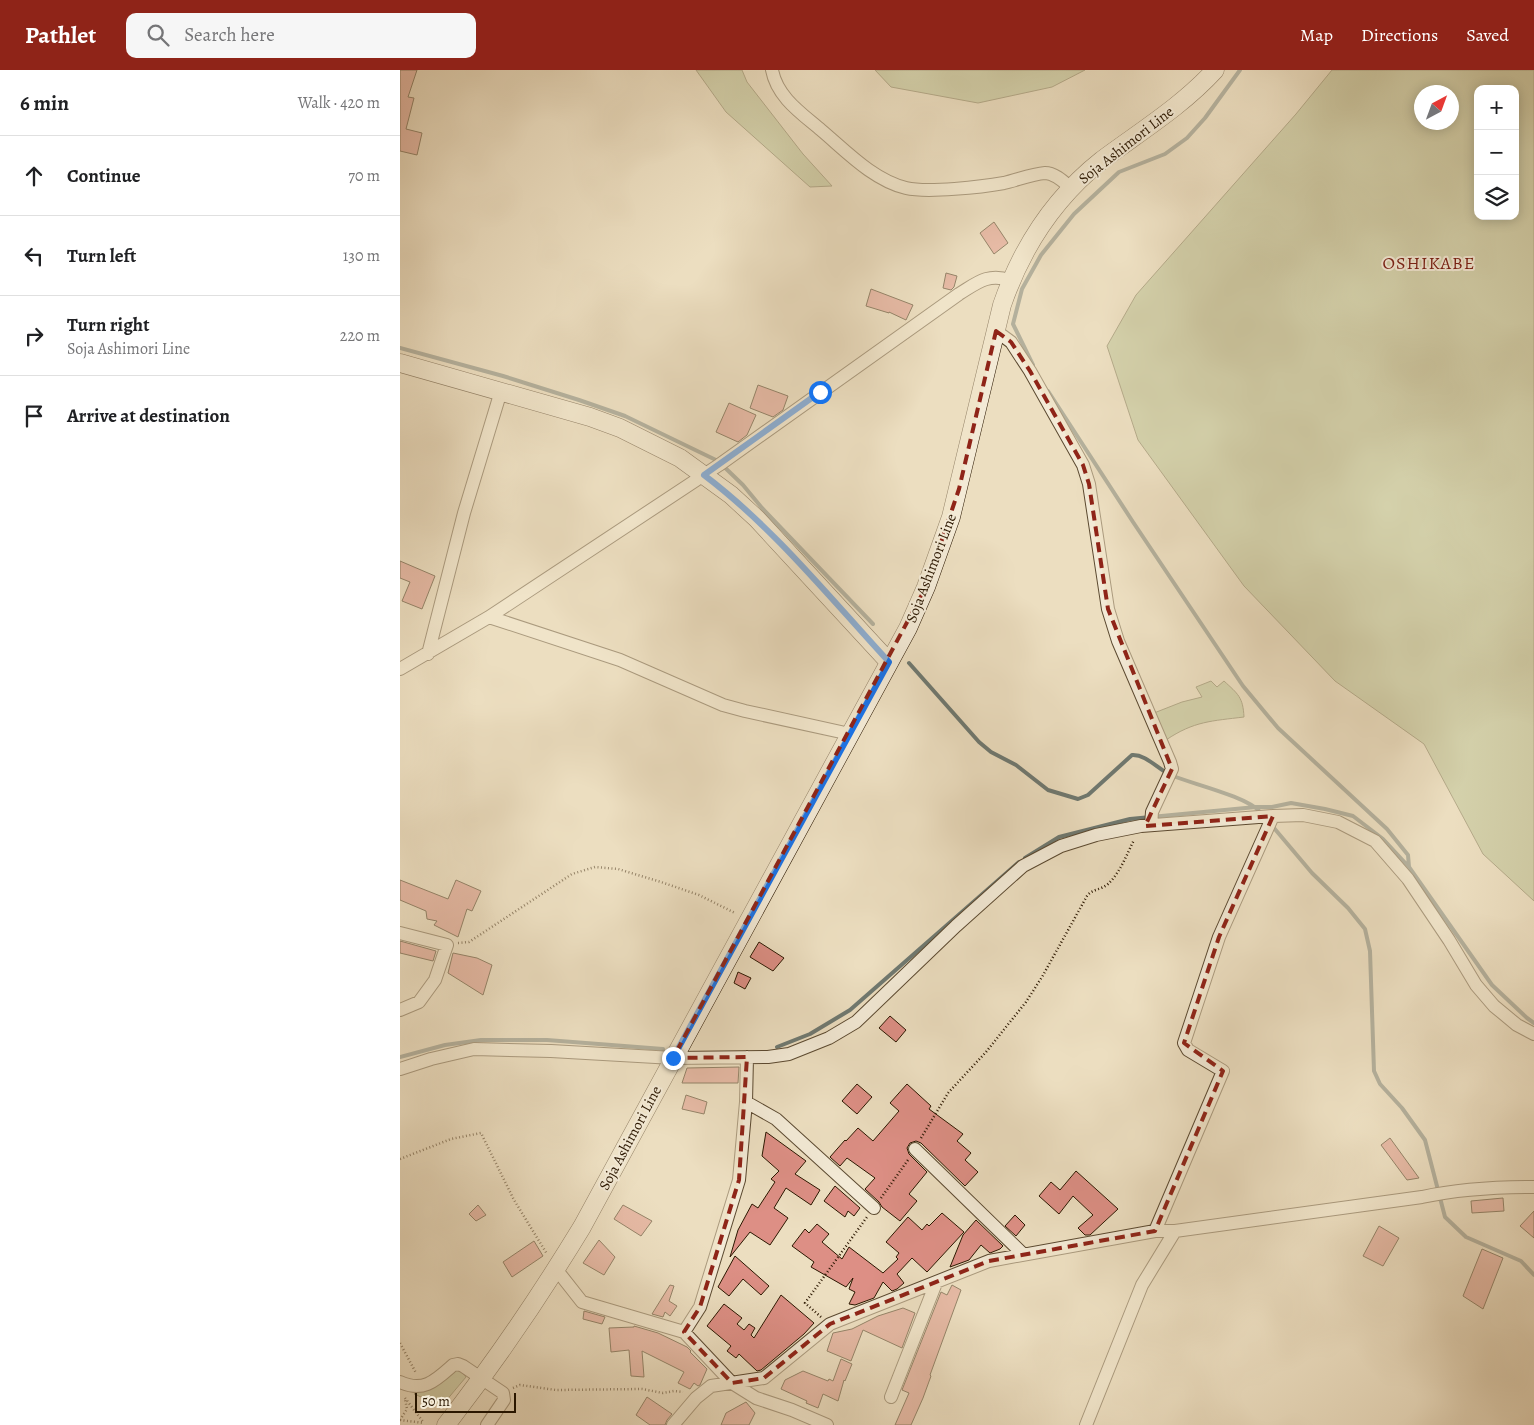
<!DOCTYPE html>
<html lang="en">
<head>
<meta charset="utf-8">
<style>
  :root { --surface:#fff; --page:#f6f6f6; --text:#202124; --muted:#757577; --line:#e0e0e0; --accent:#8f2418 }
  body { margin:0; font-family:Alegreya,serif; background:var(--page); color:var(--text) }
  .controls { position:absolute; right:15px; top:15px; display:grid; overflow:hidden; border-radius:10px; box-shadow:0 2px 12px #0003 }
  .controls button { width:45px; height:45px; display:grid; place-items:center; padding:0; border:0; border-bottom:1px solid var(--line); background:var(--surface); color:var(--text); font:25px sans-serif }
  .compass { position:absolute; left:1014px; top:15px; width:45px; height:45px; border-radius:50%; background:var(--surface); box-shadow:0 2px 12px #0003; rotate:41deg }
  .scale { position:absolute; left:15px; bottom:12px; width:101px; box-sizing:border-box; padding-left:5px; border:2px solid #2b1700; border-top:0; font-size:14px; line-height:18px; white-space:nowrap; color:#2b1700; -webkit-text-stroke:4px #f3ead6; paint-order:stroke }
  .stop { position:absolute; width:15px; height:15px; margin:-11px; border:4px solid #1a73e8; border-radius:50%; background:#fff }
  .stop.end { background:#1a73e8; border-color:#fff; box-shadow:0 1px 5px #0008 }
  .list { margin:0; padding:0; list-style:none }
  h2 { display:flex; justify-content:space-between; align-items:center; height:65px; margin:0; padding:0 20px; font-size:21px }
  h2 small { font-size:16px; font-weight:400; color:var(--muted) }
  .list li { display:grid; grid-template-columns:32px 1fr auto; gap:15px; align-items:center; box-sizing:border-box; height:80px; padding:0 20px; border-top:1px solid var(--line) }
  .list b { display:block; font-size:19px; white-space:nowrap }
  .list p { margin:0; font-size:16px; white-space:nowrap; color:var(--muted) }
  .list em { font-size:16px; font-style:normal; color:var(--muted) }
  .icon { flex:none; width:28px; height:28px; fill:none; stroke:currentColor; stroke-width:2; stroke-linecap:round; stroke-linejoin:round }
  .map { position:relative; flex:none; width:1134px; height:1355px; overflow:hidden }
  header { display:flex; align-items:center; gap:30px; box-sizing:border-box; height:70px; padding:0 25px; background:var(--accent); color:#fff }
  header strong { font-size:24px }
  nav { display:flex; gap:28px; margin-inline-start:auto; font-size:18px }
  .search { width:350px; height:45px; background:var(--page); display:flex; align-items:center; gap:12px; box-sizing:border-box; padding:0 18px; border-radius:10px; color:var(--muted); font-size:19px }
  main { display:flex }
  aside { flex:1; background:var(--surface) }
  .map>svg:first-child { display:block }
  .green { fill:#b7c193; stroke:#716c4a; fill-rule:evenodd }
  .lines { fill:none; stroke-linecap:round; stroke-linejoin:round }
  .stream { stroke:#6f7971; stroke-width:4 }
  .building { fill:#dd8f85; stroke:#2b1700 }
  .street-casing { stroke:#5b4930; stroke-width:14 }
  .secondary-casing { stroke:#2b1700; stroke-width:19 }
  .path { stroke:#2b1700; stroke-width:2.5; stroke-dasharray:1 2.5; stroke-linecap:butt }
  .street { stroke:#f3ead6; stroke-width:12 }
  .secondary { stroke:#f3ead6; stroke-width:18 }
  .route { stroke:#1a73e8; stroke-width:6 }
  .marked { fill:none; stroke:#8f2418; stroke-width:4; stroke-dasharray:10 6; stroke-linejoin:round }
  .labels { text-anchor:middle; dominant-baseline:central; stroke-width:4; stroke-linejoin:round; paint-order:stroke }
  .street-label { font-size:15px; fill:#2b1700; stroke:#f3ead6 }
  .quarter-label { font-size:18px; letter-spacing:1px; fill:#7a1f14; stroke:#f3ead6 }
</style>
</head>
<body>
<header>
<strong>Pathlet</strong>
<div class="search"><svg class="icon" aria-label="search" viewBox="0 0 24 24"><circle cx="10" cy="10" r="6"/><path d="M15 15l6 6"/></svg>Search here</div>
<nav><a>Map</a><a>Directions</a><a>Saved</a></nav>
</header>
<main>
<aside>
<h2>6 min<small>Walk · 420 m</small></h2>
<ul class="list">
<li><svg class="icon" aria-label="ahead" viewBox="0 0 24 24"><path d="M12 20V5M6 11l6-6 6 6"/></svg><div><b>Continue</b></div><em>70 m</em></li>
<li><svg class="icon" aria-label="left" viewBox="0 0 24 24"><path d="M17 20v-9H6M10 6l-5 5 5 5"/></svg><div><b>Turn left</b></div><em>130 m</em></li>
<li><svg class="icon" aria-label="right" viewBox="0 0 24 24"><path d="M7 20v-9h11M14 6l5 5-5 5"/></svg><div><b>Turn right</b><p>Soja Ashimori Line</p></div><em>220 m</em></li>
<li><svg class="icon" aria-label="arrive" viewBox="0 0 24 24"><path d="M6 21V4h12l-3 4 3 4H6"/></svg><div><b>Arrive at destination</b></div></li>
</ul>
</aside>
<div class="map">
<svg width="1134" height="1355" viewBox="0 0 1134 1355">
  <rect width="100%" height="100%" fill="#ecdec0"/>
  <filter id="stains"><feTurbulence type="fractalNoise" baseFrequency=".004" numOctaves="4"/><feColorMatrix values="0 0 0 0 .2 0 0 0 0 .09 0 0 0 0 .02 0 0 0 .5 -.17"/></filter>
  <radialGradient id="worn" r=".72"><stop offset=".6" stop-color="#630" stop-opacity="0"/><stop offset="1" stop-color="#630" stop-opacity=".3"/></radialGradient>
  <path class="green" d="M296,0H342L347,12L403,84L432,116L410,117L326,42Z
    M475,0H685L652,17L578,33L491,17Z
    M932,0H1134V831L1083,784L1024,674L935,611L844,516L738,370L707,276L736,225L896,44ZM1078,19H1115V146H1078ZM1052,22V52H1022V22Z
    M811,611L817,617L824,611C838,624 843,627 844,647C812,651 794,651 766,670L754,643L782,632L802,627L796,617Z
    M59,1299L66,1307L45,1332L38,1334L14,1324L18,1320L54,1300Z"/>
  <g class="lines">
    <path class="stream" d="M0,278L103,306L179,330L225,346L318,391L343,415L362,438L473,554
      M633,295L613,254L622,219L641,185L674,144L719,102L765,84L787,68L805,48L840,0
      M648,321L733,452L843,616L878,658L987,759L1008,785L1009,797
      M509,593L579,672L591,682L616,695L648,720L678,729L688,725L732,685C747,684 759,701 773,706C793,714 848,727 860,742
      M874,758L912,803L948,838L965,859L970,881L974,1001L980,1014L1002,1038L1025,1070L1045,1147L1066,1167L1121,1191L1134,1205
      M625,788L659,767L730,749L856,737H872L891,733L925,739L953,746L983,769L1009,797L1092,915L1127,948L1134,953
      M377,977L410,964L450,940L619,792
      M0,987L45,975L81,970H147L263,979"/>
  </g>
  <path class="building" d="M0,0H17L8,27L14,28L6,59L22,63L17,85L0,81Z
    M594,152L608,173L594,184L580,163Z
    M546,203L557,206L554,217L551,220L543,218Z
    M471,219L513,235L506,250L489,242V243L466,236Z
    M358,315L388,326L383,340L373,347L350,338Z
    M329,333L356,345L347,365L338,372L316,362Z
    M0,491L35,506L22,539L2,531L10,512L0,508Z
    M0,810L48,829L56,810L81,821L72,841L67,839L58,867L34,855L37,851L27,849L26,841L0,830Z
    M0,871L36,881L33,891L0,883Z
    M359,872L384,888L373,901L350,887Z
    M53,883L77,888L92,895L83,925L48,903Z
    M338,902L351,908L345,919L334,913Z
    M490,946L506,960L496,972L479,958Z
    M339,997L338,1013H282L287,998Z
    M457,1014L472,1027L457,1044L442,1031Z
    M507,1014L531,1036L529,1039L563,1064L557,1071L571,1083L565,1090L578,1102L565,1116L521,1073L516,1071L510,1073L507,1078L509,1084L527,1102L509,1124L517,1131L500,1151L482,1137L479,1132L465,1119L475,1108L447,1088L440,1096L430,1087L445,1070L446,1071L458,1058L473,1071L499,1041L490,1033Z
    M286,1025L307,1032L304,1044L282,1039Z
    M366,1062L406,1091L395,1104L420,1120L411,1135L386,1118L374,1138L388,1148L370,1175L350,1162L330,1187L338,1160L352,1134L358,1138L375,1112L371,1109L379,1101L362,1086Z
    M990,1068L1019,1108L1007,1110L981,1075Z
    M676,1101L718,1139L690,1165H685L678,1158L693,1145L673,1126L659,1144L639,1126L651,1112L660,1120Z
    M435,1116L460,1138L454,1146L448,1141L445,1147L424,1131Z
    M1103,1128L1104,1141L1072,1143L1071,1131Z
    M78,1135L86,1145L76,1151L69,1144Z
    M223,1135L252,1151L241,1166L214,1149Z
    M1134,1141V1168L1120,1156Z
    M542,1143L564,1162L527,1202L512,1188L497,1204L504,1213L497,1219L492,1221L483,1212L474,1228L455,1235L449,1234L455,1222L449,1219L453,1208L446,1217L411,1197L414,1192L392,1176L405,1159L409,1163L417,1154L429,1164L422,1172L442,1189L449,1177L483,1203L498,1189L496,1187L499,1183L486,1172L508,1147L522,1160L527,1154L529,1156Z
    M615,1145L625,1155L616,1166L605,1156Z
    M576,1150L603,1176L600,1179L590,1183L581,1175L569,1190L550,1197L563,1165Z
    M979,1156L999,1168L983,1196L963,1186Z
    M199,1170L215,1187L204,1205L183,1193Z
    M134,1171L143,1186L112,1207L103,1192Z
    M1082,1179L1103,1188L1083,1239L1063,1226Z
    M335,1186L369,1216L361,1225L343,1209L329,1226L318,1217Z
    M270,1215L274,1216L269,1231L277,1236L270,1246L265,1242L263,1247L252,1244Z
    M552,1215L561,1220L530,1305L531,1306L523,1328L511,1355H495L509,1323L502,1320L541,1222L547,1225Z
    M381,1225L414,1253L404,1264L361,1300L357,1301L339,1284L336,1288L327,1281L331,1276L307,1256L324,1234L342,1248L337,1254L344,1260L349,1254L355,1258L351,1265L354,1268Z
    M503,1238L515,1243L502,1278L463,1260L451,1291L427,1281L433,1263L452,1259L478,1246Z
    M184,1241L205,1247L202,1254L183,1249Z
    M234,1256L258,1263L287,1277L291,1281L290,1282L307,1299L300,1315L298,1316L294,1313L290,1319L278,1313L284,1302L242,1281L244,1307L231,1306L229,1280L211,1282L209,1258L234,1257Z
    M441,1289L452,1294L445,1311L444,1310L438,1331L423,1324L418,1338L406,1333L407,1331L381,1319L385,1310L403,1301L428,1311L429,1309L433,1311Z
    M247,1327L272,1344L267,1350L265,1355H250L236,1345Z
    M346,1332L355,1343L349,1355H321L326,1343Z"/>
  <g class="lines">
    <defs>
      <path id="street" d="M372,0C377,27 401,43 421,60C446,81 473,110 506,118C527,123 582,117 604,113C617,110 632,104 645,103C655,103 664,112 671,118
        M596,261L611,272L630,301L683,395L689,414L708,539L718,571L770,692L772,699L752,742L751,755
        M89,547L220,590L323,635L345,641L450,664
        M28,584L64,443L101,321
        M0,599L89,547L319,395L559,224C577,213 587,203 610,210
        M0,863L47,875L35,910L19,932L0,940
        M0,999L31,989L74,979L151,981L273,988L368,987L389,984L429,968L456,952L556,856L623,796L661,776L696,765L741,756L873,746L903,745L938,752L975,771L1008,809L1049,870L1076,915L1094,936L1117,955L1134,964
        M346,1032L376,1049L474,1138
        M515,1079L623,1184
        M755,1161L823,1001L788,980L784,973L819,867L873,746
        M156,1199L182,1232L284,1262L332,1313L356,1328L392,1340L427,1355
        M284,1262L300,1237L339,1110L346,1032L347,987
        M0,1312C24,1323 36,1310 53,1295L58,1294L63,1296L103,1323L104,1330L87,1355
        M491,1327L536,1213
        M273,1355L296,1328L311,1316L364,1308L430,1254L589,1191L755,1161H775L1022,1127C1059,1119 1097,1117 1134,1117
        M686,1355L742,1215L775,1161"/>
      <path id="secondary" d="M0,293L190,347L220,358L280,388L331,425L357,449L489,592
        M46,1355C95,1292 140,1226 182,1157L508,558L526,517L551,447L602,235C622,177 654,128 702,90C741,61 782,36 815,0"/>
    </defs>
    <use href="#street" class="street-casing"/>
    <use href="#secondary" class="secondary-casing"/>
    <path class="path" d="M58,873L69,872L172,804L195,797L218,799L261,812L299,825L335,843
      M521,1068L548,1023L586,982L626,932L642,907L687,826C692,819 701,820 708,814C720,803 727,784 734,770
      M0,1089L51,1069L81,1063L114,1130L147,1184
      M481,1128L508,1090
      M421,1247L405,1233L467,1147
      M0,1273L16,1303
      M113,1318L120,1315L156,1320L242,1319L263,1323L274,1321L283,1322
      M5,1328L24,1353
      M0,1350L7,1339L5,1329
      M0,1350L24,1353"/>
    <use href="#street" class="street"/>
    <use href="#secondary" class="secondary"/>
  </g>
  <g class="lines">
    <path class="route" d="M273,988L489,592C430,528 374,458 304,405L420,322"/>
  </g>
  <path d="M0 0H1134V1355H0ZM596,261L611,272L630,301L683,395L689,414L708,539L772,699L745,756L873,746L819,867L784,973L823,1001L755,1161L589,1191L430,1254L364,1308L332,1313L284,1262L300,1237L339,1110L347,987L273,988L526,517L559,419Z" fill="#ecdec0" fill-opacity=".55" fill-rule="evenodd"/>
  <path class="marked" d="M596,261L611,272L630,301L683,395L689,414L708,539L772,699L745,756L873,746L819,867L784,973L823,1001L755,1161L589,1191L430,1254L364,1308L332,1313L284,1262L300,1237L339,1110L347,987L273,988L526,517L559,419Z"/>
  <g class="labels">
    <g class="street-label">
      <text transform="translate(726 75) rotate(-38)">Soja Ashimori Line</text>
      <text transform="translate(531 498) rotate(-69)">Soja Ashimori Line</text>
      <text transform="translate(230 1068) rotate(-62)">Soja Ashimori Line</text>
    </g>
    <g class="quarter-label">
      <text x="1029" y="193">OSHIKABE</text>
    </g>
  </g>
  <rect width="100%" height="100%" filter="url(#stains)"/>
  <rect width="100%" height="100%" fill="url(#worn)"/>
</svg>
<div class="controls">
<button>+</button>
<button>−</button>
<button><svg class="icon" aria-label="layers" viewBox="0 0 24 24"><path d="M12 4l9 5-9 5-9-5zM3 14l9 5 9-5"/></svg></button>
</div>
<svg class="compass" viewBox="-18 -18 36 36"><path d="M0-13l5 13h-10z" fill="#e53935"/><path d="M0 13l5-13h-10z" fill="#757577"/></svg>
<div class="scale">50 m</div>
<div class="stop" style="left:420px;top:322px"></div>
<div class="stop end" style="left:273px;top:988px"></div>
</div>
</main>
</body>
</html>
